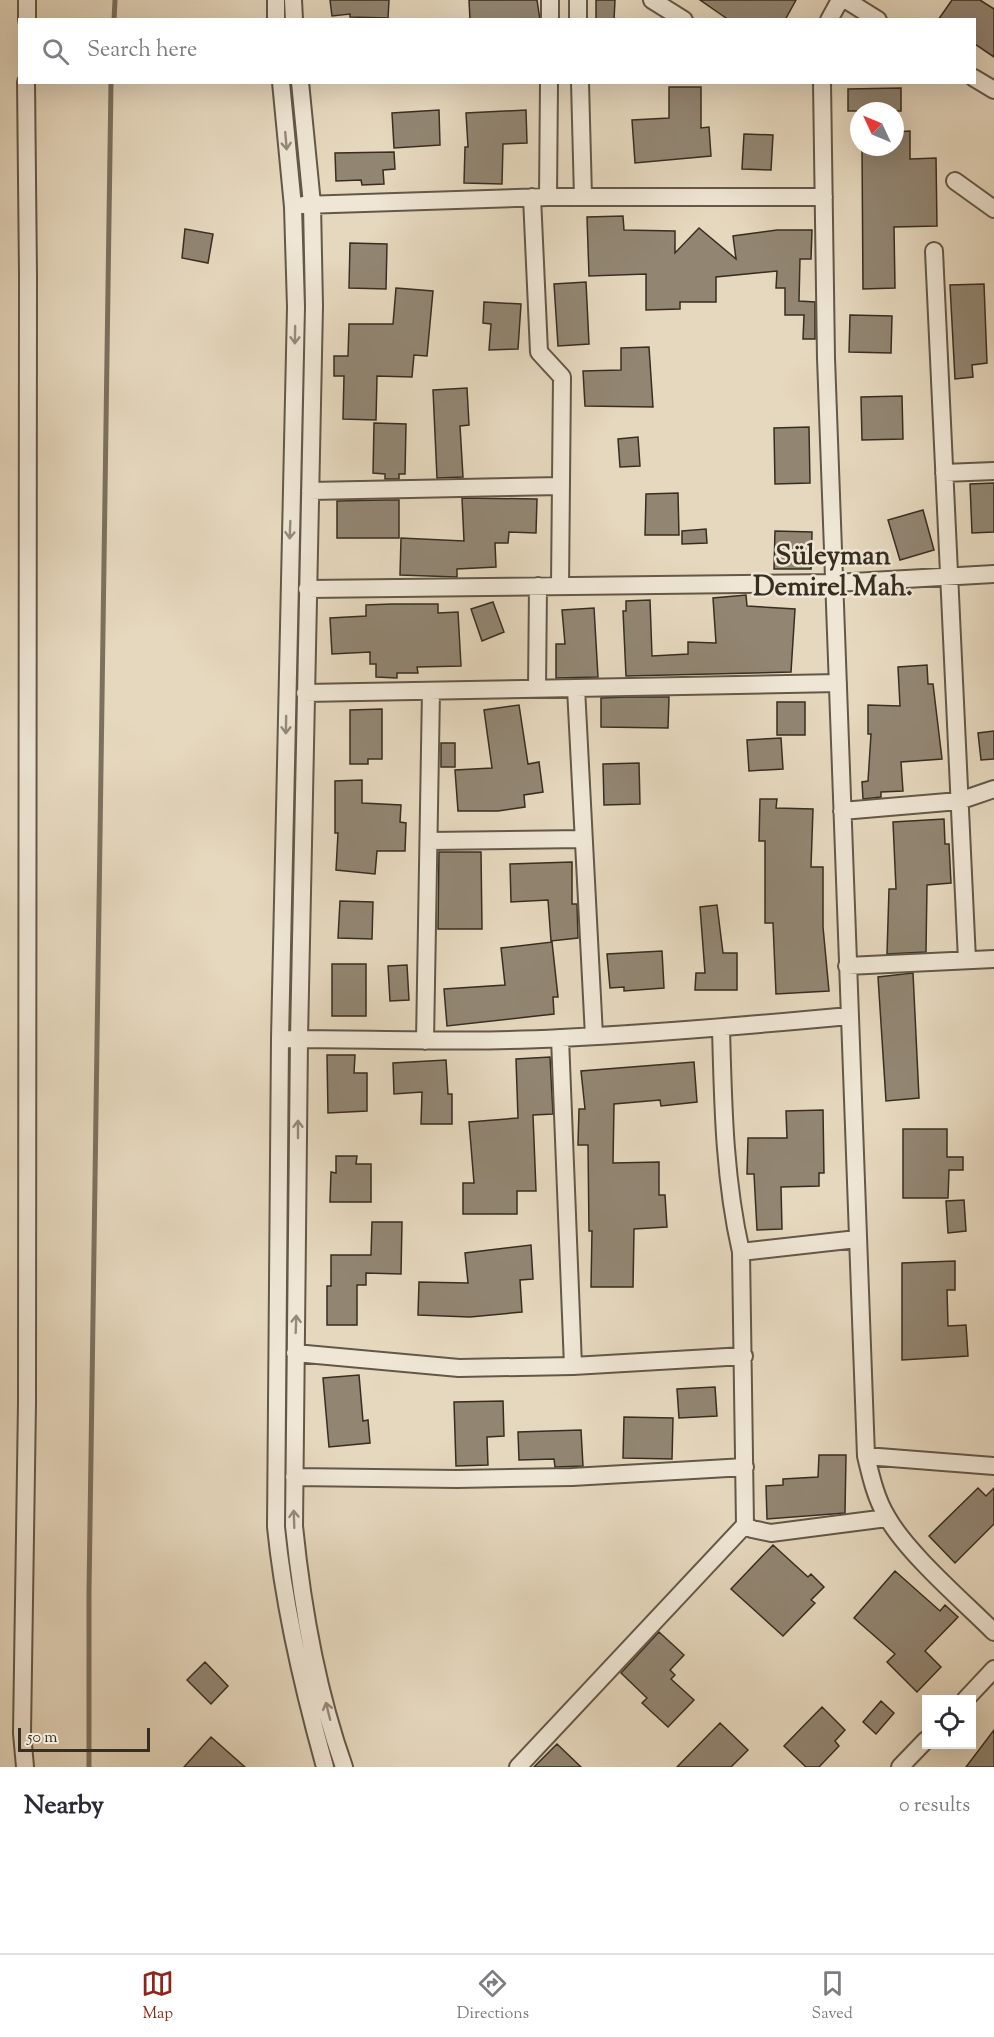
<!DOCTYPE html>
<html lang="en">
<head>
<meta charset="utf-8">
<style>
  :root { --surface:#fff; --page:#f2f2f3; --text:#2b2b33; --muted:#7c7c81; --line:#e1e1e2; --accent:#8f2418 }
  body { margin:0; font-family:"Sorts Mill Goudy",serif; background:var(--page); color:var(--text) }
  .controls { position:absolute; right:18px; bottom:18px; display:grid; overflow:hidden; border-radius:0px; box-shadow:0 6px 24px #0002 }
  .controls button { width:54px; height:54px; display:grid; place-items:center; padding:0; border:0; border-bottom:2px solid var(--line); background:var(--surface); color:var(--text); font:30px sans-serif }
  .compass { position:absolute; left:850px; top:102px; width:54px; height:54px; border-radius:50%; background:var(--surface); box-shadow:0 6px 24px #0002; rotate:314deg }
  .scale { position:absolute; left:18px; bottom:15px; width:132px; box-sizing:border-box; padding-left:6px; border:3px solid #372e21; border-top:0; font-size:16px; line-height:21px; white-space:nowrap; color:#372e21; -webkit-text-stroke:4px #efe6d5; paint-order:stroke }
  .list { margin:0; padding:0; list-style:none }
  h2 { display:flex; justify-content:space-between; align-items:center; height:78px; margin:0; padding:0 24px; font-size:26px }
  h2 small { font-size:20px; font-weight:400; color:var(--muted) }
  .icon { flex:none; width:33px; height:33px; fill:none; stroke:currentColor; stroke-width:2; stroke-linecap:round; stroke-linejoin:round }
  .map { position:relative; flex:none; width:994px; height:1767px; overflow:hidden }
  .search { position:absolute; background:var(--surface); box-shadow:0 6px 24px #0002; left:18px; right:18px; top:18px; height:66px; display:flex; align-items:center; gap:15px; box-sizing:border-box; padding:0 21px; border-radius:0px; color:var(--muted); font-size:22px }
  .sheet { height:186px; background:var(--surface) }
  nav { display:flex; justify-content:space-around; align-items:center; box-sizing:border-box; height:84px; border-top:2px solid var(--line); background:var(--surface); font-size:16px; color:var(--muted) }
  nav a { display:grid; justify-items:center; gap:3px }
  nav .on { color:var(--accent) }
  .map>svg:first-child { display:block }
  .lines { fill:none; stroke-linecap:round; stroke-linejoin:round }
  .stream { stroke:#7c715f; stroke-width:5 }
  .building { fill:#928673; stroke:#372e21; stroke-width:1.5 }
  .street-casing { stroke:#635848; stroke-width:20 }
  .street { stroke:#efe6d5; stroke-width:16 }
  .oneway { stroke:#938a7b }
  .labels { text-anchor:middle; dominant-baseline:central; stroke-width:5; stroke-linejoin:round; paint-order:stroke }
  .district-label { font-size:27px; font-weight:bold; fill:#372e21; stroke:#efe6d5 }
</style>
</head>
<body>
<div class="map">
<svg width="994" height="1767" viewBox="0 0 994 1767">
  <rect width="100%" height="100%" fill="#e6d8be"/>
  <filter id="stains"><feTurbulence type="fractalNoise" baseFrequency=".00333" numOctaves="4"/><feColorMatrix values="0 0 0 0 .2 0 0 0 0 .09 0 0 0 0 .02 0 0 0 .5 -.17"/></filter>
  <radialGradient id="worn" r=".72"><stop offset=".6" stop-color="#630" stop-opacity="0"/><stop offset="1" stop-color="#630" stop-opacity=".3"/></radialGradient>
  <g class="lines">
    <path class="stream" d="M114,20L115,0
      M89,1767V1592L111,82"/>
  </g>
  <path class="building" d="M330,0H389L388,18L350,17V14L332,16Z
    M469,0H537L540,20H470Z
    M596,0H615L614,20H596Z
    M700,0H796L785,20H729Z
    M952,0H980L994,9V57L975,44V20H938Z
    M669,87H701V128L709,127L711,156L635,163L632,120L669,118Z
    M901,88V111H848V89Z
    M439,110L440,145L394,148L392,113Z
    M526,110L527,143L503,144L502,184L464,183L465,147H468L466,113Z
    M910,131V159L936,158L937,226L894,227L895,288L863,289L862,147H895V132Z
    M744,134L773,135L771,170L742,169Z
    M394,152L395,169L383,170L384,184L362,185L361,180L336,181L335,153Z
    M623,216L624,230L675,231V253L699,228L736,259L733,236L777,230H812L811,259H800L799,301L815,302V339H803L804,315H785V288H776L777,271L716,277V302H680V309L646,310V274L589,276L587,217Z
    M185,229L213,234L208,263L182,258Z
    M350,243L387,244L386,289L349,288Z
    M586,282L589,344L558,346L554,284Z
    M984,284L987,363L972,365L973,377L955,379L950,285Z
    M396,288L433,291L427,356L414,355L412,377L377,376L376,420L343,419L344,376H334V356H348L349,324H393Z
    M484,302L521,304L518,349L489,350L491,324L483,323Z
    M850,315L892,316L891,353L849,352Z
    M649,347L653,407L585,406L583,371L621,370V348Z
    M467,388L469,425L460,426L463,477L437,478L433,390Z
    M902,396L903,439L862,440L861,397Z
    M374,423L406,424L405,474H399V479H385V474L373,473Z
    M809,427L810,483L775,484L774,428Z
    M638,437L640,466L620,467L618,439Z
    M994,483V532L972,533L970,484Z
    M678,493L679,535H645L646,494Z
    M462,498L537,499L536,533L509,532L508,543H495L496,567L457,569V577L400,575L401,538L464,541Z
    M385,500H399V538H337V501Z
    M923,510L934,550L900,560L888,520Z
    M706,529L707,543L682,544V531Z
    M775,531L812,532L811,569H774Z
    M746,595L747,606L795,609L791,672L626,676L623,611H626V601L650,600L652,656L688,654V642L716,643L713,598Z
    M493,602L504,632L482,641L471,609Z
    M392,604H438V613L458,612L461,666L417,667L418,673H397V678L376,677V664H370V652L332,654L330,618L366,616V605Z
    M594,608L598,677L556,678V644H565L562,610Z
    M927,665L928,684H933L942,759L901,762L903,791L881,792V797L863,799L862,782L868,781L871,734H868V705L900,706L898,667Z
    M626,697H669L668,728L601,727V698Z
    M777,702H805V735H777Z
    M519,705L528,764L539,762L543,792L524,795L525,807L498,811H458L455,770L492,768L484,710Z
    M382,709V759H368V764H350V710Z
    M994,731V759L981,760L978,733Z
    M781,738L783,769L749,771L747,740Z
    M441,743H455V767H441Z
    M639,763L640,804L604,805L603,764Z
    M362,780V803L401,805L400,822L406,823L405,851H377L375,874L336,870L338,833H335V781Z
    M760,799H777L776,808L813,809L811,867H823V927L829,991L776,994L773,923H765V841H759Z
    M944,819L945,844H949L951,883L927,885L926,952L887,954L889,889H896L893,822Z
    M439,852H481L482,929H438Z
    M572,862V904H577L578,938L551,941L548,900L511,902L510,864Z
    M340,901L373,902L372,939L338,938Z
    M717,905L723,953H737V990H695L696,973H705L700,907Z
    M552,942L558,997H553L554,1014L447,1026L444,989L505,985L501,948Z
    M662,951L664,988L624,991V987L610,988L607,954Z
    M332,964H366V1016H332Z
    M407,965L409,1000L390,1001L388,966Z
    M913,973L919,1098L886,1101L878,977Z
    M327,1055H355L354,1073H367V1111L328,1113Z
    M550,1057L553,1114L533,1115L536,1191H517V1214H463V1183H474L469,1122L518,1118L516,1059Z
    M446,1060L448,1094H452V1124H421L422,1092L394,1094L393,1063Z
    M694,1062L697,1102L661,1106L660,1100L614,1104L613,1163L659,1162V1195H665L667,1227L634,1229L633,1287H591L592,1231H589L588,1145H578L579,1109H585L581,1071Z
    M823,1110L824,1173H819V1186L781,1187L782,1229L757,1230L754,1174H747L748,1138H787L786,1111Z
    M903,1129H947V1157H963V1170H949L948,1198H903Z
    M336,1156H357L356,1164H371V1202H330L331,1172L336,1173Z
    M964,1200L966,1231L948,1233L946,1201Z
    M372,1222H402L401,1274L366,1273V1285H357V1325H327V1286H331V1255H371Z
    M531,1245L533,1279L520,1280L522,1312L470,1317L418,1315L419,1282L468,1283L465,1253Z
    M955,1261V1290H947L948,1326L966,1325L968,1356L902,1360V1263Z
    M359,1375L363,1421L368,1420L370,1443L329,1447L323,1378Z
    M715,1387L717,1416L679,1418L677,1389Z
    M503,1401L504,1436L487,1437L488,1465L456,1466L454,1402Z
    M624,1417L673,1418L672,1459L623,1458Z
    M581,1430L583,1466L555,1467L554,1459L519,1460L518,1432Z
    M819,1455H846L845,1513L767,1519L766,1486L783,1485V1479L818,1477Z
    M978,1488L986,1496L994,1488V1524L955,1563L929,1536Z
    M773,1545L808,1577L811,1574L824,1587L811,1600L815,1603L783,1636L731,1589Z
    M895,1571L940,1611L945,1605L958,1617L925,1651L941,1667L917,1692L887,1662L895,1654L854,1618Z
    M659,1632L684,1655L670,1670L675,1675L671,1679L694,1700L668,1727L642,1703L647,1698L621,1673Z
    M205,1662L228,1686L211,1704L187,1680Z
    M881,1701L894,1713L876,1734L863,1722Z
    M822,1707L845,1730L835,1741L839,1746L819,1767H806L784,1746Z
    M720,1723L748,1750L731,1767H677Z
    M994,1730V1767H966Z
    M211,1737L245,1767H184Z
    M557,1744L581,1767H534Z"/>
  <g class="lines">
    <defs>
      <path id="street" d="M293,0L294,20
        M578,0V20
        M652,0L684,20
        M846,0L878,20
        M27,20V0
        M276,20V0
        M550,20V0
        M829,20L840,0
        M974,78L994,90
        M281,82L293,207L296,307L280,1039L276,1527C284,1608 303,1688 325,1767
        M300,82L312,204L314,306L299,1039L294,1526C302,1606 317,1691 344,1767
        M580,82L583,197
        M822,82L826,358L866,1456C871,1477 876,1499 887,1517C908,1554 963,1601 994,1632
        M955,181L994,209
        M532,197L539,352L562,377L560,586
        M548,197L549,82
        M303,205L548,197H824
        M934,251L967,960
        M944,473L994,471
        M310,491L561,486
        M307,589L835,583L994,574
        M576,688L594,1036
        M537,689L538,586
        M305,693L838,683
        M842,811L959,801L994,789
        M429,841L582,839
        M847,966L994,959
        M721,1028C723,1103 724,1178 741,1252L745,1525
        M560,1038L573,1366
        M287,1039C379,1039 470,1043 561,1038C657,1033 753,1025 849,1016
        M425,1041L431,691
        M741,1252L857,1239
        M295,1353L459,1368L573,1366L744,1356
        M866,1456L994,1466
        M294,1477L457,1479L572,1477L745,1467
        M965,1700L994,1669
        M25,1767L22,1733L27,1403L28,275L26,82
        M518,1767L745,1525L752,1529L771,1533L887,1518
        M900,1767L926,1740"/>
    </defs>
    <use href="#street" class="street-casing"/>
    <use href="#street" class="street"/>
  </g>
  <defs><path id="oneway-shaft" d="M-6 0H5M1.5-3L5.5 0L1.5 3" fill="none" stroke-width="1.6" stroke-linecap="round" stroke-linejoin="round" transform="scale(1.5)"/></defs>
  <g class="oneway">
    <use href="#oneway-shaft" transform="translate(286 141) rotate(85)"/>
    <use href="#oneway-shaft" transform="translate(295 335) rotate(91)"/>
    <use href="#oneway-shaft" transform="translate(290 530) rotate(92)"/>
    <use href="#oneway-shaft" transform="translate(286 725) rotate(91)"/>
    <use href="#oneway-shaft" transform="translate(298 1129) rotate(-90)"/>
    <use href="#oneway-shaft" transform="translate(296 1324) rotate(-88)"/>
    <use href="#oneway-shaft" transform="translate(294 1519) rotate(-92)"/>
    <use href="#oneway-shaft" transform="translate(328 1711) rotate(-104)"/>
  </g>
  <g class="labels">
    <g class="district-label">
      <text x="833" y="557">Süleyman<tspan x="833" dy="31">Demirel Mah.</tspan></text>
    </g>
  </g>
  <rect width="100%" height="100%" filter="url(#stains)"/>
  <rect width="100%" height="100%" fill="url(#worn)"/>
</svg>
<div class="controls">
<button><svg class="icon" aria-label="locate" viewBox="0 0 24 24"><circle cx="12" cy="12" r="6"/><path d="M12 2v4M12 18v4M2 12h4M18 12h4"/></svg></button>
</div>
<svg class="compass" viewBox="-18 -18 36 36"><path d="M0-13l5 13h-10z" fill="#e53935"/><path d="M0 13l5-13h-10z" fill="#7c7c81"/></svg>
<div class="scale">50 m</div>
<div class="search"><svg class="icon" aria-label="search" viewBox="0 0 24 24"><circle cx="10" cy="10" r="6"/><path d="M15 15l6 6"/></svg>Search here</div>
</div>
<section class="sheet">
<h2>Nearby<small>0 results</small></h2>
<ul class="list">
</ul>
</section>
<nav>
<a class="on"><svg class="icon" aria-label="map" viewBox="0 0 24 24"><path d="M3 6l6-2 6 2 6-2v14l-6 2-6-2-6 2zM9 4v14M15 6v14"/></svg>Map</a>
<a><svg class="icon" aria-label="directions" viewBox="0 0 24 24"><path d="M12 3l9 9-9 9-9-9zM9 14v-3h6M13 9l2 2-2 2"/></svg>Directions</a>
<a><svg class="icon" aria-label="saved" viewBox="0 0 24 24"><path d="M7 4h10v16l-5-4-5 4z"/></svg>Saved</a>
</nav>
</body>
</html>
